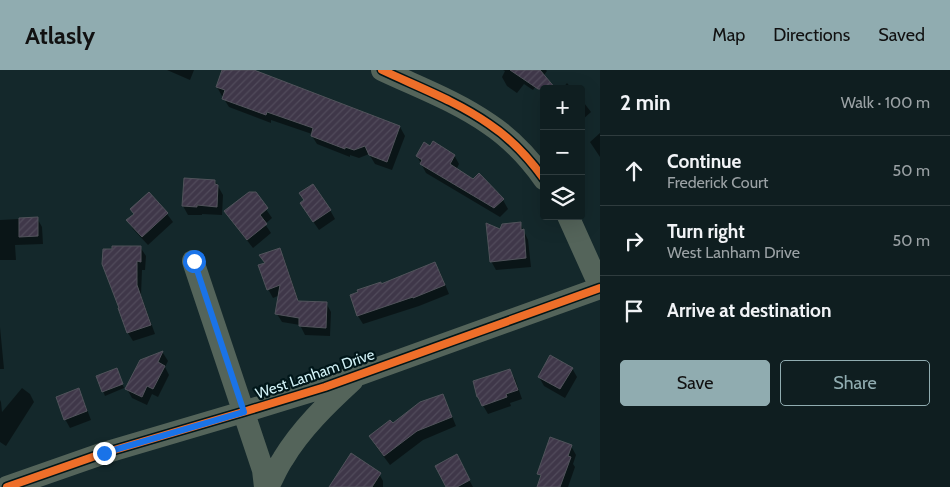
<!DOCTYPE html>
<html lang="en">
<head>
<meta charset="utf-8">
<style>
  :root { --surface:#0f1e20; --page:#1d2b2d; --text:#f1f3f6; --muted:#9ba2a5; --line:#2f3c3e; --accent:#90acb0 }
  body { margin:0; font-family:Cabin,sans-serif; background:var(--page); color:var(--text) }
  .controls { position:absolute; right:15px; top:15px; display:grid; overflow:hidden; border-radius:5px; box-shadow:0 5px 20px #0002 }
  .controls button { width:45px; height:45px; display:grid; place-items:center; padding:0; border:0; border-bottom:1px solid var(--line); background:var(--surface); color:var(--text); font:25px sans-serif }
  .stop { position:absolute; width:15px; height:15px; margin:-11px; border:4px solid #1a73e8; border-radius:50%; background:#fff }
  .stop.end { background:#1a73e8; border-color:#fff; box-shadow:0 1px 5px #0008 }
  .list { margin:0; padding:0; list-style:none }
  h2 { display:flex; justify-content:space-between; align-items:center; height:65px; margin:0; padding:0 20px; font-size:21px }
  h2 small { font-size:16px; font-weight:400; color:var(--muted) }
  .list li { display:grid; grid-template-columns:32px 1fr auto; gap:15px; align-items:center; box-sizing:border-box; height:70px; padding:0 20px; border-top:1px solid var(--line) }
  .list b { display:block; font-size:19px; white-space:nowrap }
  .list p { margin:0; font-size:16px; white-space:nowrap; color:var(--muted) }
  .list em { font-size:16px; font-style:normal; color:var(--muted) }
  .actions { display:flex; gap:10px; padding:15px 20px }
  .actions a { flex:1; padding:11px 0; border:1px solid var(--accent); border-radius:5px; text-align:center; font-size:18px; color:var(--accent) }
  .actions .main { background:var(--accent); color:#111 }
  .icon { flex:none; width:28px; height:28px; fill:none; stroke:currentColor; stroke-width:2; stroke-linecap:round; stroke-linejoin:round }
  .map { position:relative; flex:none; width:600px; height:417px; overflow:hidden }
  header { display:flex; align-items:center; gap:30px; box-sizing:border-box; height:70px; padding:0 25px; background:var(--accent); color:#111 }
  header strong { font-size:24px }
  nav { display:flex; gap:28px; margin-inline-start:auto; font-size:18px }
  main { display:flex }
  aside { flex:1; background:var(--surface) }
  .map>svg:first-child { display:block }
  .shadow { fill:#0007 }
  .building { fill:url(#building-hatch); stroke:#51535b }
  .lines { fill:none; stroke-linecap:round; stroke-linejoin:round }
  .minor { stroke:#54645a; stroke-width:22 }
  .cycleway-casing { stroke:#001619; stroke-width:11 }
  .cycleway { stroke:#ee6e29; stroke-width:8 }
  .route { stroke:#1a73e8; stroke-width:6 }
  .labels { text-anchor:middle; dominant-baseline:central; stroke-width:4.5; stroke-linejoin:round; paint-order:stroke }
  .street-label { font-size:15px; fill:#d3f3f8; stroke:#001619 }
</style>
</head>
<body>
<header>
<strong>Atlasly</strong>
<nav><a>Map</a><a>Directions</a><a>Saved</a></nav>
</header>
<main>
<div class="map">
<svg width="600" height="417" viewBox="0 0 600 417">
  <defs>
    <pattern id="building-hatch" width="6" height="6" patternUnits="userSpaceOnUse" patternTransform="scale(1.25)"><rect width="6" height="6" fill="#3f3749"/><path d="M-1 1l2-2M0 6l6-6M5 7l2-2" fill="none" stroke="#514b5b"/></pattern>
  </defs>
  <rect width="100%" height="100%" fill="#14282b"/>
  <path class="shadow" d="M167,0H194L190,10Z
    M223,0H250L400,57L405,66L392,100L375,94L369,84L359,88L350,85V87L317,74L312,66V64L271,50V53L229,37L224,29L225,26H222L217,17Z
    M503,0H546L547,1L533,20L524,14L517,23L507,16L502,7L505,1Z
    M567,13L572,19H562Z
    M581,29L591,42L581,51Z
    M600,63V87L590,72Z
    M430,78L454,85L459,94L456,100L503,130L508,139L500,147L426,103L417,86Z
    M215,111L223,125L222,145L202,144V145H188L183,136Z
    M255,123L272,148L265,154L271,163L253,178L231,150L226,141Z
    M149,124L167,144L173,152L148,175L133,159L128,151L134,145L131,140Z
    M301,134L330,140L335,149L319,160Z
    M37,148L42,157L43,174L15,175L16,190H0V150Z
    M520,153L528,170L531,197L496,200L491,191L500,160Z
    M140,177L146,186L145,200H142L141,225L155,264L133,271L128,263L113,181Z
    M279,179L284,188L299,232L326,233L331,242L330,266L305,265L300,255L282,252L277,244L280,225L273,228L268,219L265,194L261,186Z
    M434,193L440,202L449,224L419,236L363,254L358,246L351,225L381,215Z
    M0,257L4,299H0Z
    M163,283L168,291L165,297L169,305L158,327L152,324L147,335L132,328L127,319L140,291Z
    M572,298L577,307L565,328L544,316L539,307Z
    M117,300L124,318L105,326L103,321Z
    M510,301L515,309L522,329L510,333L511,336L488,344L478,327L475,312Z
    M22,318L30,324L34,332L6,376L0,372V330L1,332L2,342Z
    M78,320L83,329L91,350L70,358L65,349Z
    M442,325L447,334L456,356L423,370L390,395L375,375L370,366L392,355Z
    M571,376L576,385L573,394L575,397L568,417H556L544,412L539,403Z
    M461,395L473,417H447Z
    M378,402L383,411V417H331Z"/>
  <path class="building" d="M222,0H254L400,56L387,92L369,85L365,76L354,80L345,77V79L311,66L313,58L267,42L266,45L222,29L225,20L216,17Z
    M510,0H540L556,19H538Z
    M433,71L455,85L450,94L473,109L479,103L504,129L494,138L420,94L422,90L416,86L424,72L430,76Z
    M184,108L215,110V114L218,115L217,137L197,135V137L182,136Z
    M313,114L331,140L313,152L300,133L304,130L299,123Z
    M149,122L168,143L142,167L126,150L134,144L130,139Z
    M249,122H256L268,138L260,145L267,154L247,170L224,141Z
    M38,147V166L19,167V148Z
    M521,152V160L524,159L526,188L490,192L486,153L500,159L502,154Z
    M112,176H141V192L137,191V215L151,255L127,263L118,238H119L102,194L103,179H112Z
    M280,178L298,231L327,232L326,258L299,256V248L275,244L280,215L267,220L258,195L265,193L259,185Z
    M435,192L445,215L413,228V227L357,246L350,225L358,222L357,220L381,212V214Z
    M163,281L158,292L165,296L153,319L147,316L142,327L125,319L140,290Z
    M550,285L573,298L560,319L538,307Z
    M117,298L123,314L102,322L96,306Z
    M510,299L518,320L506,324L507,327L482,336L478,327H477L473,311Z
    M79,318L87,341L64,350L56,327Z
    M443,324L452,347L417,361L384,386L369,366L390,350L393,353L420,332Z
    M550,367L572,375L568,386L571,387L560,417H537L541,405L537,404Z
    M351,383L381,403L372,417H329Z
    M457,384L470,410L457,417H446L435,396Z"/>
  <g class="lines">
    <path class="minor" d="M382,0C418,17 456,31 489,54C510,68 529,88 544,109
      M568,146L600,217
      M193,191L263,400L265,417
      M7,417L104,383L243,342L325,317L600,218
      M268,417C273,408 277,398 283,389C301,359 327,334 352,311"/>
    <defs>
      <path id="cycleway" d="M382,0C418,17 456,31 489,54C510,68 529,88 544,109
        M7,417L104,383L243,342L325,317L600,218"/>
    </defs>
    <use href="#cycleway" class="cycleway-casing"/>
    <use href="#cycleway" class="cycleway"/>
  </g>
  <g class="lines">
    <path class="route" d="M104,383L244,342L194,191"/>
  </g>
  <g class="labels">
    <g class="street-label">
      <text transform="translate(315 304) rotate(-19)">West Lanham Drive</text>
    </g>
  </g>
</svg>
<div class="controls">
<button>+</button>
<button>−</button>
<button><svg class="icon" aria-label="layers" viewBox="0 0 24 24"><path d="M12 4l9 5-9 5-9-5zM3 14l9 5 9-5"/></svg></button>
</div>
<div class="stop" style="left:194px;top:191px"></div>
<div class="stop end" style="left:104px;top:383px"></div>
</div>
<aside>
<h2>2 min<small>Walk · 100 m</small></h2>
<ul class="list">
<li><svg class="icon" aria-label="ahead" viewBox="0 0 24 24"><path d="M12 20V5M6 11l6-6 6 6"/></svg><div><b>Continue</b><p>Frederick Court</p></div><em>50 m</em></li>
<li><svg class="icon" aria-label="right" viewBox="0 0 24 24"><path d="M7 20v-9h11M14 6l5 5-5 5"/></svg><div><b>Turn right</b><p>West Lanham Drive</p></div><em>50 m</em></li>
<li><svg class="icon" aria-label="arrive" viewBox="0 0 24 24"><path d="M6 21V4h12l-3 4 3 4H6"/></svg><div><b>Arrive at destination</b></div></li>
</ul>
<div class="actions"><a class="main">Save</a><a>Share</a></div>
</aside>
</main>
</body>
</html>
